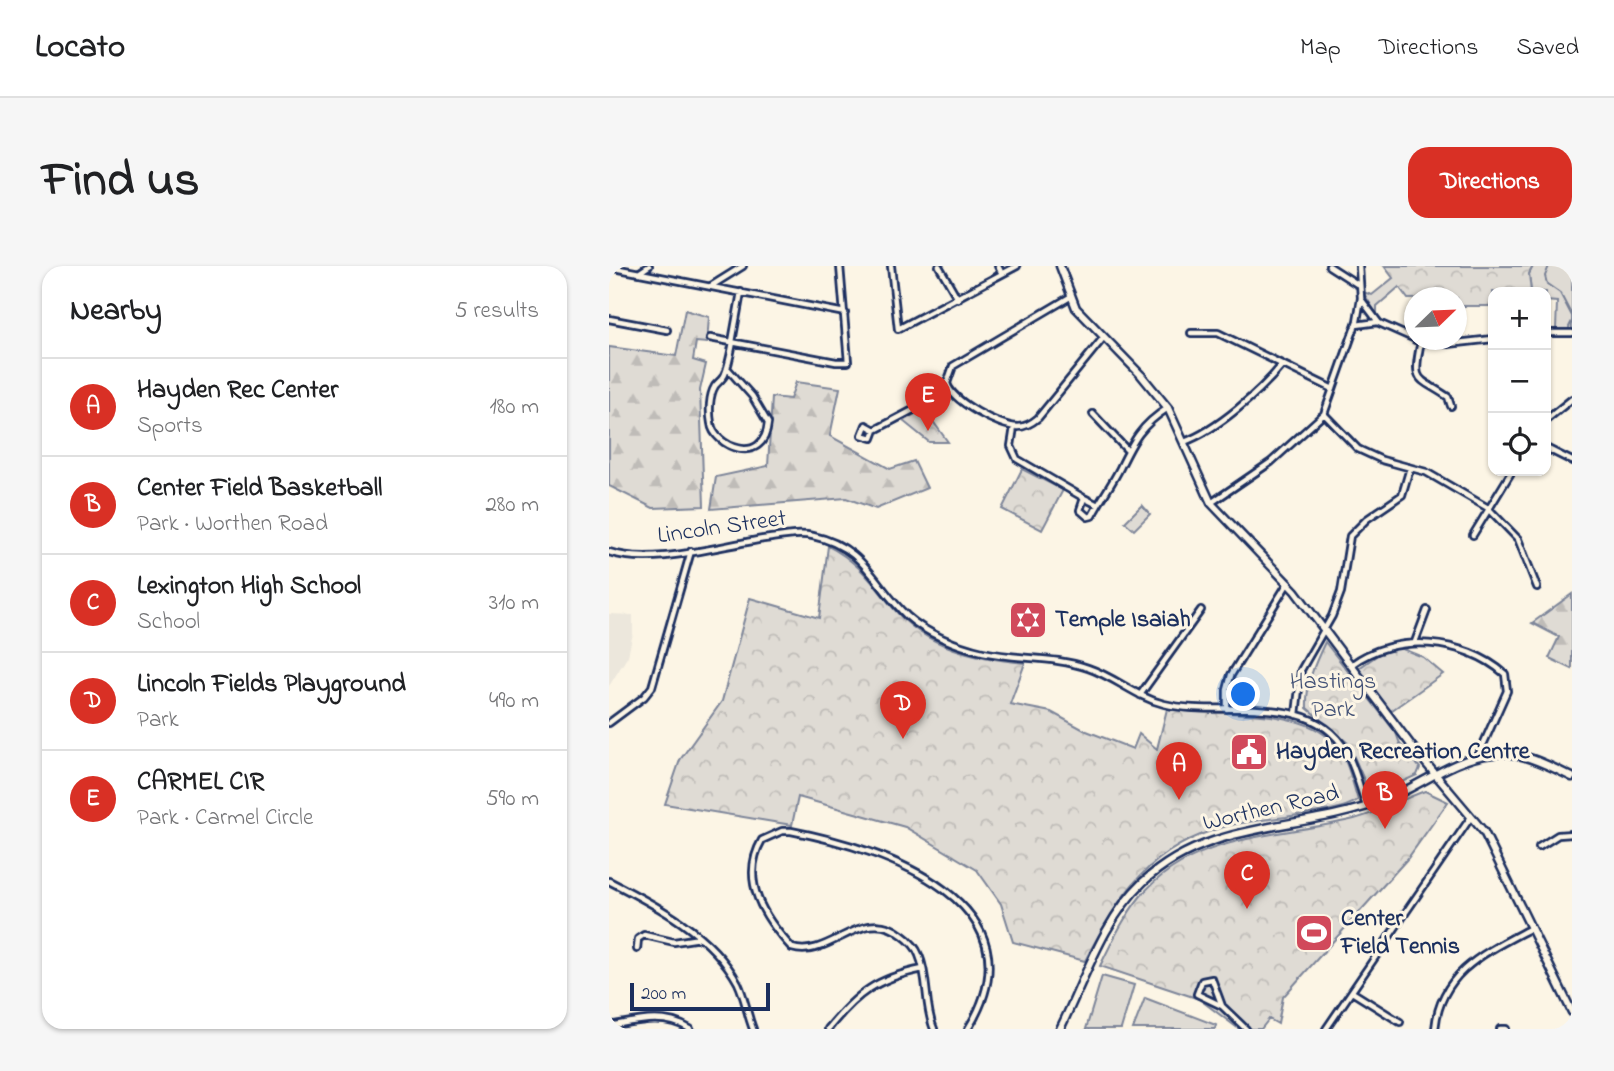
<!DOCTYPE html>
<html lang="en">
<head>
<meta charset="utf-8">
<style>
  :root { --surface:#fff; --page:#f6f6f6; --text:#202124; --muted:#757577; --line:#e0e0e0; --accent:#d93025 }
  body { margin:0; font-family:"Indie Flower",sans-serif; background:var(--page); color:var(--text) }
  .controls { position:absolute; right:21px; top:21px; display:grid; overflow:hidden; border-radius:14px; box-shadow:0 2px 5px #0004 }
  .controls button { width:63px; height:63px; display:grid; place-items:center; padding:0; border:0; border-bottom:2px solid var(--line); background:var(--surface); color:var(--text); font:35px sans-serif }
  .compass { position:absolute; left:795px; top:21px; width:63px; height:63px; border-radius:50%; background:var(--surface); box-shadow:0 2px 5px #0004; rotate:67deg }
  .scale { position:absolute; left:21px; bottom:18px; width:140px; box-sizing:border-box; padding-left:7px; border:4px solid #1b2f5e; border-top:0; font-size:19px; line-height:24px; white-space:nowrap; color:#1b2f5e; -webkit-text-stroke:5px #fcf5e5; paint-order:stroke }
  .you { position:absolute; left:635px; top:429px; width:24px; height:24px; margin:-18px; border:5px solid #fff; border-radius:50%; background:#1a73e8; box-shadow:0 0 0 10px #1a73e833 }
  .badge { display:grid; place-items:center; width:46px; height:46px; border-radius:50%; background:var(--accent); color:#fff; font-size:23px; font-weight:700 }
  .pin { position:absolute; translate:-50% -58px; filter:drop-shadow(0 2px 4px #0008) }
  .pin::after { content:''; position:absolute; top:37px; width:24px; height:21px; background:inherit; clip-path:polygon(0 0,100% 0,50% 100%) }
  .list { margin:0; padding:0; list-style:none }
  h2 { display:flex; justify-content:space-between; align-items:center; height:91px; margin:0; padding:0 28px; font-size:30px }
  h2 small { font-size:23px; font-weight:400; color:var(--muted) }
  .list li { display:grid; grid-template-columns:46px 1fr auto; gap:21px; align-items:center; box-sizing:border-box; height:98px; padding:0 28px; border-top:2px solid var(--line) }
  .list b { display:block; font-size:26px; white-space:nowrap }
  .list p { margin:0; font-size:23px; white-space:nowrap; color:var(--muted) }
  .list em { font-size:23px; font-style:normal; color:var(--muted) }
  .icon { flex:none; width:38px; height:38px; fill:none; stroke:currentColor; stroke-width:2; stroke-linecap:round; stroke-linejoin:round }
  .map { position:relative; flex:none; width:963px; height:763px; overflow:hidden; border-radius:21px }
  header { display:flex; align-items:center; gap:42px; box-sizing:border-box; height:98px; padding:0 35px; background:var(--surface); border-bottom:2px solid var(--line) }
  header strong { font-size:33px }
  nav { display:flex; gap:38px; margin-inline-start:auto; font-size:24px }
  .intro { display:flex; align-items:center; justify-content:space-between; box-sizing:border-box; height:168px; padding:0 42px }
  h1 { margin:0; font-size:49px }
  .button { padding:18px 32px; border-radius:21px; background:var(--accent); color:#fff; font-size:24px; font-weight:700 }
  main { display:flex; gap:42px; padding:0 42px }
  aside { flex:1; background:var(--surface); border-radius:21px; box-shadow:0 2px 5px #0004 }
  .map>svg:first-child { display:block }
  .built { fill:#ece7dc }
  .grass { fill:#dfdbd4; stroke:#7d8599; stroke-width:2 }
  .forest { fill:url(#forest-firs); stroke:#7d8599; stroke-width:2 }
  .park { fill:url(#park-crowns); stroke:#7d8599; stroke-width:2 }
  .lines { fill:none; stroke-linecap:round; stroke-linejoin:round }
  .stream { stroke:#767f94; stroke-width:2 }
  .minor-casing { stroke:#1b2f5e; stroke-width:10 }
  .major-casing { stroke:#1b2f5e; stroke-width:11 }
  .minor { stroke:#fcf5e5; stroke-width:4.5 }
  .major { stroke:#fcf5e5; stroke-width:6 }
  .labels { text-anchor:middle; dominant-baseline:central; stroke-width:6; stroke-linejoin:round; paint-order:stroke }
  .street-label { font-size:24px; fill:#1b2f5e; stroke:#fcf5e5 }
  .poi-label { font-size:24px; font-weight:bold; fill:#1b2f5e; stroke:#fcf5e5; text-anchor:start }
  .park-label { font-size:24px; fill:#425176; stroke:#fcf5e5 }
</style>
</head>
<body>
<header>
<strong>Locato</strong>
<nav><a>Map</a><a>Directions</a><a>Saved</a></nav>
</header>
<div class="intro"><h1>Find us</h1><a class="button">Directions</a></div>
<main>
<aside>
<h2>Nearby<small>5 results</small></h2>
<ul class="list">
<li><span class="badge">A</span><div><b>Hayden Rec Center</b><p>Sports</p></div><em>180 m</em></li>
<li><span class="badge">B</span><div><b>Center Field Basketball</b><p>Park · Worthen Road</p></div><em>280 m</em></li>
<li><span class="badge">C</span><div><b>Lexington High School</b><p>School</p></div><em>310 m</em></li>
<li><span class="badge">D</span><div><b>Lincoln Fields Playground</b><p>Park</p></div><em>490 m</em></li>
<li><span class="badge">E</span><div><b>CARMEL CIR</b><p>Park · Carmel Circle</p></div><em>590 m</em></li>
</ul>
</aside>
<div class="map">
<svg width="963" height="763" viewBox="0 0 963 763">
  <defs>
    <pattern id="forest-firs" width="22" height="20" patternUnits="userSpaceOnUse" patternTransform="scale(1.75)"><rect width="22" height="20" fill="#dfdbd4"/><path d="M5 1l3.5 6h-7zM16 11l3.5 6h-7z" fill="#bfbcb8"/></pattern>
    <pattern id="park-crowns" width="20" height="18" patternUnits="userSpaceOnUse" patternTransform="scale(1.75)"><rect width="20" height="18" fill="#dfdbd4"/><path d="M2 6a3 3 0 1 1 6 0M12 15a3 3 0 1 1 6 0" fill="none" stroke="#bfbcb8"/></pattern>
  </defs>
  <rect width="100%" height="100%" fill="#fcf5e5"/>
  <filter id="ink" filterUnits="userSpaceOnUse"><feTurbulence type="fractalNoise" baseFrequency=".0143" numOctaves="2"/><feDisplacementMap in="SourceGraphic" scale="14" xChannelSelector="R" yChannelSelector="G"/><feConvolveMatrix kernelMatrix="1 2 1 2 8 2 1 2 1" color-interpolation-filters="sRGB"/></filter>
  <g filter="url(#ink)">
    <path class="built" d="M0,348L24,349V367L19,390L0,420Z"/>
    <path class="grass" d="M924,0H963V63H947L948,36L937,35V26H922L920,8Z
      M533,239L541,248L525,264L516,256Z
      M493,710L525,719L512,763H477Z
      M536,732L607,759L606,763H524Z"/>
    <path class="forest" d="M76,44L100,51L98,77L87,76L84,94L97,98L91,124L95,240L44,242L0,220V81L67,90Z
      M187,116L231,122L221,170L281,203L305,195L318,222L267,243L237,232L102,243L107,211L159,200L163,131L181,133Z
      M963,328V403L940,392L950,371L923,357Z"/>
    <path class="park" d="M775,0H924L920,8L922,26H884V40H848V32L799,33L790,21L768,40V49L754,26L763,29L784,12Z
      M315,143L339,176H320L294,155Z
      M413,203L454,224L433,264L393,243Z
      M219,280C249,295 264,318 285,343C318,382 367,392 416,397L401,438L442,446L475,464L524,483L530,468L548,483L558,443C607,452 691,437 726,478C739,493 743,516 749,534C730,546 699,547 677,551C657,554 637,555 618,560C542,580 510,628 476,695L404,676L392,638L368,604L296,561L189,531L183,559L56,538L71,494L113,435L141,332L210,352Z
      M716,376L787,467L791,478L811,502L808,509L762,530L739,477L698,442C697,417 705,399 716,376Z
      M791,382L814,391L834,408L779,447L746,405L777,383Z
      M816,525L839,536L799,592L674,731L669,758L660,753L652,763H630L590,733L491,700C503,676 514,652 531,631C583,568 668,571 741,554C768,548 790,534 816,525Z"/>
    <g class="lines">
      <path class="stream" d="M940,0L936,10L938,18L951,27L963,50
        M960,61L963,55"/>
      <defs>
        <path id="minor" d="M282,0L289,63L408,0
          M330,0L349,33
          M389,0L393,8
          M720,0L748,18
          M0,1L236,47
          M31,6L40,0
          M102,20L134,0
          M461,31L344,100L338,117C342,135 391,161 409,161C417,161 423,157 429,152L495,71
          M752,33L770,57L806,73
          M0,53L58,64
          M747,59L769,56
          M582,67H609L724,123
          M937,67H963
          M101,72L227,96H239L231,0
          M806,74L839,78L884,73
          M812,75C803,118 808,110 839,131L842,140
          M123,76L132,26
          M118,102L143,130L159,157C155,202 104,180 102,157C100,146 100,130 106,120C109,116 114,113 116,108C120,98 122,86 124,76
          M484,148L518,184
          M715,148L749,183L773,194L817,206L879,242L909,273L928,321
          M937,154L963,133
          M405,161L402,180L408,193L475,232
          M266,164L263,172L253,169L257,159L266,164L340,125
          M575,176C608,164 651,126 673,99
          M937,182L963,195
          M602,237L662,196L715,148L748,55L752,32L750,0
          M489,239L475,232L471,244L479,251L483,250C492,233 503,218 511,202C524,175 532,159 559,142
          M864,269L903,205
          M0,286C45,301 115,278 162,272C176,270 190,267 204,270C256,281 264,318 298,350C318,368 348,380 374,386C409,394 445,390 479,402C506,411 527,431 555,438C611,452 702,423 737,485C746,502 751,522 757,540
          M806,376L818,344
          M742,399C786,366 855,372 896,408L898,425L869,490
          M531,429L592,344
          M618,443V424L622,409L679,317
          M687,449L692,404L723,350L732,326L741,270L758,253L793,229L801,202
          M0,457L35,431L43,421L82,285
          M930,581L949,569L963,568
          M0,615C47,639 103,668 129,717C136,732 138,748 144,763
          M28,683L29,673L35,669L65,676L91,672
          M743,726L791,756
          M613,740L588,728L593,715L603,713L613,740L637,763
          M0,760C28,755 55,747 81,763
          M219,763C248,727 268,712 314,703
          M325,763C315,740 320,712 310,689C307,681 300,674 293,669C254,637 221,694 183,682C155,652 130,614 153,574L173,565H182C276,583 437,637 359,763
          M717,763L862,551
          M826,763C831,706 877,686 922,662
          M891,763H897"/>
        <path id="major" d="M451,0L467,42L532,109L559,142L602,237L686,325L805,483L875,566L963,746
          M451,763C475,715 494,654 534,616C603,552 694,566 776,534C811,520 845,492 883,488C911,484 939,499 963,511"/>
      </defs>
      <use href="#minor" class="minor-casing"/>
      <use href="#major" class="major-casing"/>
      <use href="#minor" class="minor"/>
      <use href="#major" class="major"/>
    </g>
  </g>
  <defs>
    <symbol id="synagogue-square" viewBox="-11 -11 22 22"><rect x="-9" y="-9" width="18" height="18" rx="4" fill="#d1495b" stroke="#fcf5e5"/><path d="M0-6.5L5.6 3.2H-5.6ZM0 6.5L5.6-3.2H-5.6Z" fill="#fff"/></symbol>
    <symbol id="civic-square" viewBox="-11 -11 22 22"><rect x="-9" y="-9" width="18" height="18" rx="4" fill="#d1495b" stroke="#fcf5e5"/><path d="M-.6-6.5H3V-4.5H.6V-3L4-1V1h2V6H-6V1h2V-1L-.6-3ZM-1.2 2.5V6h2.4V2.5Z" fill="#fff"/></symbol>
    <symbol id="stadium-square" viewBox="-11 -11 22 22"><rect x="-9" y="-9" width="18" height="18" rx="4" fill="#d1495b" stroke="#fcf5e5"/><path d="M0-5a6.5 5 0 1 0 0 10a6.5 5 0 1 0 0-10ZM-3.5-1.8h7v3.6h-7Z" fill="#fff"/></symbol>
  </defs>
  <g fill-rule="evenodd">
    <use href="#synagogue-square" x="397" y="332" width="44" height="44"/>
    <use href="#civic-square" x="618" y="464" width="44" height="44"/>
    <use href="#stadium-square" x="683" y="645" width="44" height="44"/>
  </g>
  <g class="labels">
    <g class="street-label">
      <text transform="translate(113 262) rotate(-8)">Lincoln Street</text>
      <text transform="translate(662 543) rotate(-13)">Worthen Road</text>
    </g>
    <g class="poi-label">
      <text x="446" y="354">Temple Isaiah</text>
      <text x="667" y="486">Hayden Recreation Centre</text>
      <text x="732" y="653">Center<tspan x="732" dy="28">Field Tennis</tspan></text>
    </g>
    <g class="park-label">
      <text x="724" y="416">Hastings<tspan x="724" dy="28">Park</tspan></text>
    </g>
  </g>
</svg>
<div class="controls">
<button>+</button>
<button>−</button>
<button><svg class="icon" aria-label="locate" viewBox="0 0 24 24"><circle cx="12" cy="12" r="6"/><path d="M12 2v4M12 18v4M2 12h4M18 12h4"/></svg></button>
</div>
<svg class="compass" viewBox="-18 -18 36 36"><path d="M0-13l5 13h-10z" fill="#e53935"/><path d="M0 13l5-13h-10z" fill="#757577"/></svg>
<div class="scale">200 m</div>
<div class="you"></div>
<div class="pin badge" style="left:570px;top:534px">A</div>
<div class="pin badge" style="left:776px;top:563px">B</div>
<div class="pin badge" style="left:638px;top:643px">C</div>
<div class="pin badge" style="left:294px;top:473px">D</div>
<div class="pin badge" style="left:319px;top:165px">E</div>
</div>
</main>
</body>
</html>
